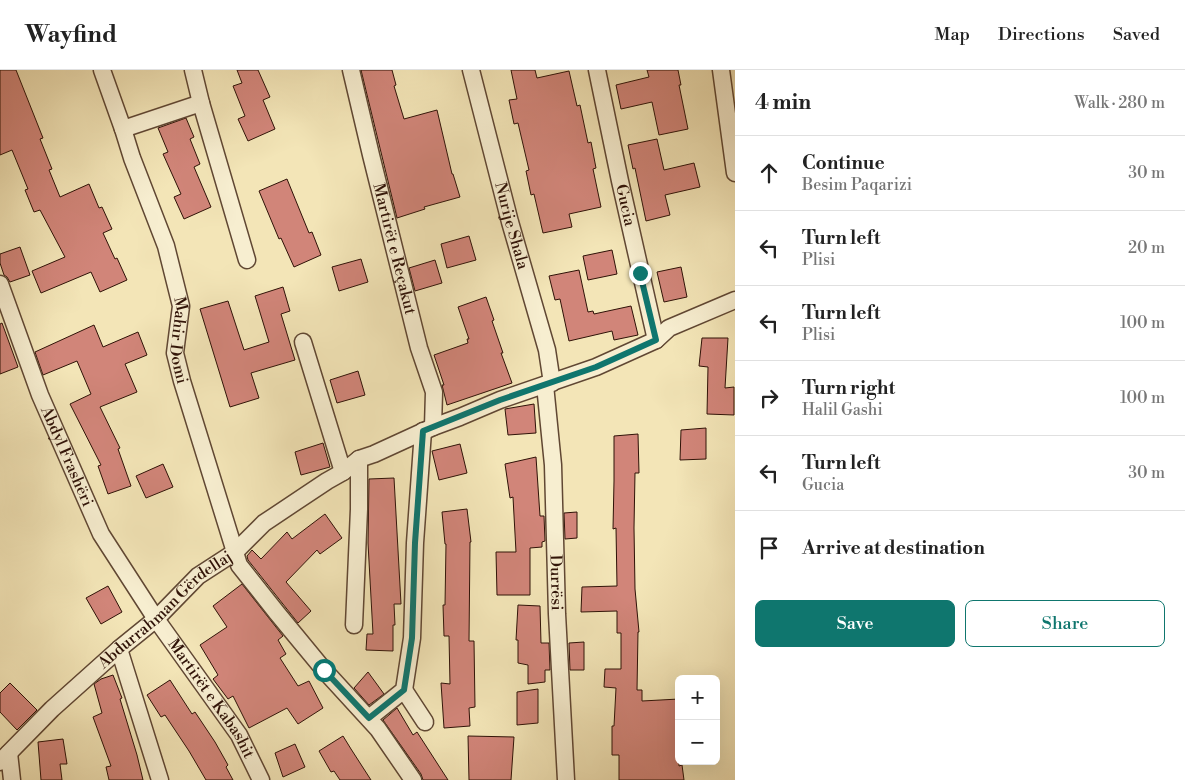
<!DOCTYPE html>
<html lang="en">
<head>
<meta charset="utf-8">
<style>
  :root { --surface:#fff; --page:#f6f6f6; --text:#222; --muted:#767676; --line:#e0e0e0; --accent:#0f766e }
  body { margin:0; font-family:"Libre Bodoni",serif; background:var(--page); color:var(--text) }
  .controls { position:absolute; right:15px; bottom:15px; display:grid; overflow:hidden; border-radius:8px; box-shadow:0 5px 20px #0002 }
  .controls button { width:45px; height:45px; display:grid; place-items:center; padding:0; border:0; border-bottom:1px solid var(--line); background:var(--surface); color:var(--text); font:25px sans-serif }
  .stop { position:absolute; width:15px; height:15px; margin:-11px; border:4px solid #0f766e; border-radius:50%; background:#fff }
  .stop.end { background:#0f766e; border-color:#fff; box-shadow:0 1px 5px #0008 }
  .list { margin:0; padding:0; list-style:none }
  h2 { display:flex; justify-content:space-between; align-items:center; height:65px; margin:0; padding:0 20px; font-size:21px }
  h2 small { font-size:16px; font-weight:400; color:var(--muted) }
  .list li { display:grid; grid-template-columns:32px 1fr auto; gap:15px; align-items:center; box-sizing:border-box; height:75px; padding:0 20px; border-top:1px solid var(--line) }
  .list b { display:block; font-size:19px; white-space:nowrap }
  .list p { margin:0; font-size:16px; white-space:nowrap; color:var(--muted) }
  .list em { font-size:16px; font-style:normal; color:var(--muted) }
  .actions { display:flex; gap:10px; padding:15px 20px }
  .actions a { flex:1; padding:11px 0; border:1px solid var(--accent); border-radius:8px; text-align:center; font-size:18px; color:var(--accent) }
  .actions .main { background:var(--accent); color:#fff }
  .icon { flex:none; width:28px; height:28px; fill:none; stroke:currentColor; stroke-width:2; stroke-linecap:round; stroke-linejoin:round }
  .map { position:relative; flex:none; width:735px; height:710px; overflow:hidden }
  header { display:flex; align-items:center; gap:30px; box-sizing:border-box; height:70px; padding:0 25px; background:var(--surface); border-bottom:1px solid var(--line) }
  header strong { font-size:24px }
  nav { display:flex; gap:28px; margin-inline-start:auto; font-size:18px }
  main { display:flex }
  aside { flex:1; background:var(--surface) }
  .map>svg:first-child { display:block }
  .building { fill:#d18579; stroke:#2f1207 }
  .lines { fill:none; stroke-linecap:round; stroke-linejoin:round }
  .minor-casing { stroke:#604733; stroke-width:19 }
  .minor { stroke:#f7eed0; stroke-width:16 }
  .route { stroke:#0f766e; stroke-width:6 }
  .labels { text-anchor:middle; dominant-baseline:central; stroke-width:4; stroke-linejoin:round; paint-order:stroke }
  .street-label { font-size:16px; fill:#2f1207; stroke:#f7eed0 }
</style>
</head>
<body>
<header>
<strong>Wayfind</strong>
<nav><a>Map</a><a>Directions</a><a>Saved</a></nav>
</header>
<main>
<div class="map">
<svg width="735" height="710" viewBox="0 0 735 710">
  <rect width="100%" height="100%" fill="#f3e5b7"/>
  <filter id="stains"><feTurbulence type="fractalNoise" baseFrequency=".004" numOctaves="4"/><feColorMatrix values="0 0 0 0 .2 0 0 0 0 .09 0 0 0 0 .02 0 0 0 .5 -.17"/></filter>
  <radialGradient id="worn" r=".72"><stop offset=".6" stop-color="#630" stop-opacity="0"/><stop offset="1" stop-color="#630" stop-opacity=".3"/></radialGradient>
  <path class="building" d="M0,0H16L43,68L40,69L52,99L49,100L60,127L89,114L99,138L102,137L112,159L103,163L115,189L117,188L127,210L100,222L91,202L41,223L32,201L65,187L40,140L34,142L25,120L28,119L12,80L0,85Z
    M237,0H258L270,27L263,30L275,59L248,71L238,49L245,46L233,16L242,13Z
    M361,0H392L396,15L394,16L404,49L437,40L452,104H453L460,127L424,137L425,139L397,148Z
    M511,0H535L537,8L569,1L577,36L580,35L588,73L591,72L596,98L593,99L601,137L569,144L572,157L543,163L534,124L531,125L526,101L529,100L518,53L514,54L509,30L517,29Z
    M647,0H678L681,15H679L688,59L659,65L652,32L621,39L616,15L649,7Z
    M186,48L194,67L190,69L200,94L194,97L211,137L184,149L174,127L181,124L163,84L168,82L158,58Z
    M657,69L664,100L694,93L700,117L665,125L670,145L646,151L635,98L633,99L628,75Z
    M287,109L309,163L312,162L321,185L294,197L281,168L279,169L259,121Z
    M469,166L476,190L447,198L441,174Z
    M20,177L30,205L10,212L7,207L4,205L0,193V184Z
    M612,180L617,204L588,210L583,186Z
    M361,189L368,212L339,221L332,197Z
    M435,190L442,213L415,221L409,198Z
    M681,197L687,227L664,232L657,202Z
    M579,200L588,242L593,241L594,244L631,236L638,265L614,270L612,261L569,271L560,229L555,230L549,206Z
    M283,217L290,241L281,244L295,290L251,303L259,328L230,337L200,239L228,231L244,280L269,272L255,226Z
    M486,227L494,250L492,251L503,283H501L512,313L447,335L442,315H444L434,285L468,273L467,269H469L458,237Z
    M2,253L18,297L0,304V254Z
    M94,255L103,277L138,262L147,285L125,294L137,322L100,337L120,378L118,379L131,416L108,424L98,396L101,395L70,334L91,324L77,291L43,305L35,282Z
    M702,268H728L725,318L734,317V345L707,344L708,297L699,296Z
    M358,301L365,325L337,333L330,310Z
    M534,334L536,363L508,365L505,339Z
    M706,358V389L680,390L681,360Z
    M638,364L639,403H635L634,458L635,519L639,562H638L637,620H642V631L679,629V696L682,695L684,710H619V685H612V656H614L616,618L604,617L605,599H621V563H617V541L581,542L582,517L617,516L616,458L613,459L614,411V366Z
    M323,373L330,397L301,405L295,382Z
    M460,374L467,403L439,410L432,381Z
    M536,387L540,446H544L545,471L542,472V477L530,478V525H497L496,482H516L513,427L510,428L505,394Z
    M163,394L173,417L146,428L136,406Z
    M394,408L401,534H394L395,555H393V581L366,580L367,564H373L368,473L369,409Z
    M467,439L471,472H470L469,571H474L475,637L469,638L470,656L444,658L441,613L450,614L449,566H444L443,535H445L446,474H445L442,442Z
    M577,442V468L565,469L564,443Z
    M325,444L342,468L320,484L317,480L286,512L311,541L298,553L248,490L247,486L252,480L261,489L287,462L292,469Z
    M242,514L283,566L278,570L286,584L280,588L298,616L309,611L323,638L298,654L287,638L249,658L233,626L228,629L213,609L218,605L200,575L227,557L213,536Z
    M108,516L122,542L101,554L86,528Z
    M518,535L540,536L541,573H549L550,600H545V612L528,614V595L518,593V570H516Z
    M584,572V600H570L569,573Z
    M368,602L384,624L369,635L354,618Z
    M113,605L122,628L120,629L137,685L143,710H109L106,697L111,696L93,647L102,643L94,614L101,609Z
    M170,610L192,644L195,642L215,672L228,695L226,697L233,710H206L189,681L165,645L161,647L147,625Z
    M10,613L37,640L17,660L0,642V623Z
    M538,619V653L517,655V622Z
    M397,638L413,665L417,662L448,710H423L421,704L383,650Z
    M343,666L351,679L371,710H340L334,701L331,702L319,681Z
    M468,666L514,667L511,710H469Z
    M63,669L67,694H60L62,710H41L38,672Z
    M295,674L305,697L283,707L275,683Z"/>
  <g class="lines">
    <defs>
      <g id="minor">
        <path id="s1" d="M102,0L123,59L132,88L166,176L181,236L175,283L182,311L239,495L277,543L324,600L378,659L413,710"/>
        <path d="M193,0L201,33"/>
        <path id="s2" d="M351,0L371,85L419,278L434,322L433,357"/>
        <path id="s3" d="M471,0L510,152L547,280L552,313"/>
        <path id="s4" d="M597,0L620,111L656,270"/>
        <path d="M721,0L735,103"/>
        <path d="M123,59L201,33L247,190"/>
        <path id="s5" d="M0,214L40,325L101,464L156,549L239,665L261,710"/>
        <path d="M303,272L343,402"/>
        <path id="s6" d="M545,315L553,395L557,544L566,710"/>
        <path d="M354,555L359,439V389"/>
        <path d="M119,579L160,710"/>
        <path d="M404,620L425,652"/>
        <path d="M369,648L404,620L412,568L415,473L423,361"/>
        <path d="M9,683L12,710"/>
        <path id="s7" d="M0,692L52,639L119,579L156,549L198,506L235,482L264,453L327,411L343,402L359,389L374,384L433,357L460,347L500,330L596,297L656,270L669,258L735,230"/>
      </g>
    </defs>
    <use href="#minor" class="minor-casing"/>
    <use href="#minor" class="minor"/>
  </g>
  <g class="lines">
    <path class="route" d="M324,600L369,648L404,620L412,568L415,473L423,361L500,330L596,297L656,270L640,203"/>
  </g>
  <g class="labels">
    <g class="street-label">
      <text stroke="none"><textPath href="#s4" startOffset="138">Gucia</textPath></text>
      <text stroke="none"><textPath href="#s3" startOffset="161">Nurije Shala</textPath></text>
      <text stroke="none"><textPath href="#s2" startOffset="184">Martirët e Reçakut</textPath></text>
      <text stroke="none"><textPath href="#s1" startOffset="284">Mahir Domi</textPath></text>
      <text stroke="none"><textPath href="#s5" startOffset="185">Abdyl Frashëri</textPath></text>
      <text stroke="none"><textPath href="#s6" startOffset="198">Durrësi</textPath></text>
      <text stroke="none"><textPath href="#s7" startOffset="225">Abdurrahman Gërdellaj</textPath></text>
      <text stroke="none"><textPath href="#s5" startOffset="468">Martirët e Kabashit</textPath></text>
    </g>
  </g>
  <rect width="100%" height="100%" filter="url(#stains)"/>
  <rect width="100%" height="100%" fill="url(#worn)"/>
</svg>
<div class="controls">
<button>+</button>
<button>−</button>
</div>
<div class="stop" style="left:324px;top:600px"></div>
<div class="stop end" style="left:640px;top:203px"></div>
</div>
<aside>
<h2>4 min<small>Walk · 280 m</small></h2>
<ul class="list">
<li><svg class="icon" aria-label="ahead" viewBox="0 0 24 24"><path d="M12 20V5M6 11l6-6 6 6"/></svg><div><b>Continue</b><p>Besim Paqarizi</p></div><em>30 m</em></li>
<li><svg class="icon" aria-label="left" viewBox="0 0 24 24"><path d="M17 20v-9H6M10 6l-5 5 5 5"/></svg><div><b>Turn left</b><p>Plisi</p></div><em>20 m</em></li>
<li><svg class="icon" aria-label="left" viewBox="0 0 24 24"><path d="M17 20v-9H6M10 6l-5 5 5 5"/></svg><div><b>Turn left</b><p>Plisi</p></div><em>100 m</em></li>
<li><svg class="icon" aria-label="right" viewBox="0 0 24 24"><path d="M7 20v-9h11M14 6l5 5-5 5"/></svg><div><b>Turn right</b><p>Halil Gashi</p></div><em>100 m</em></li>
<li><svg class="icon" aria-label="left" viewBox="0 0 24 24"><path d="M17 20v-9H6M10 6l-5 5 5 5"/></svg><div><b>Turn left</b><p>Gucia</p></div><em>30 m</em></li>
<li><svg class="icon" aria-label="arrive" viewBox="0 0 24 24"><path d="M6 21V4h12l-3 4 3 4H6"/></svg><div><b>Arrive at destination</b></div></li>
</ul>
<div class="actions"><a class="main">Save</a><a>Share</a></div>
</aside>
</main>
</body>
</html>
